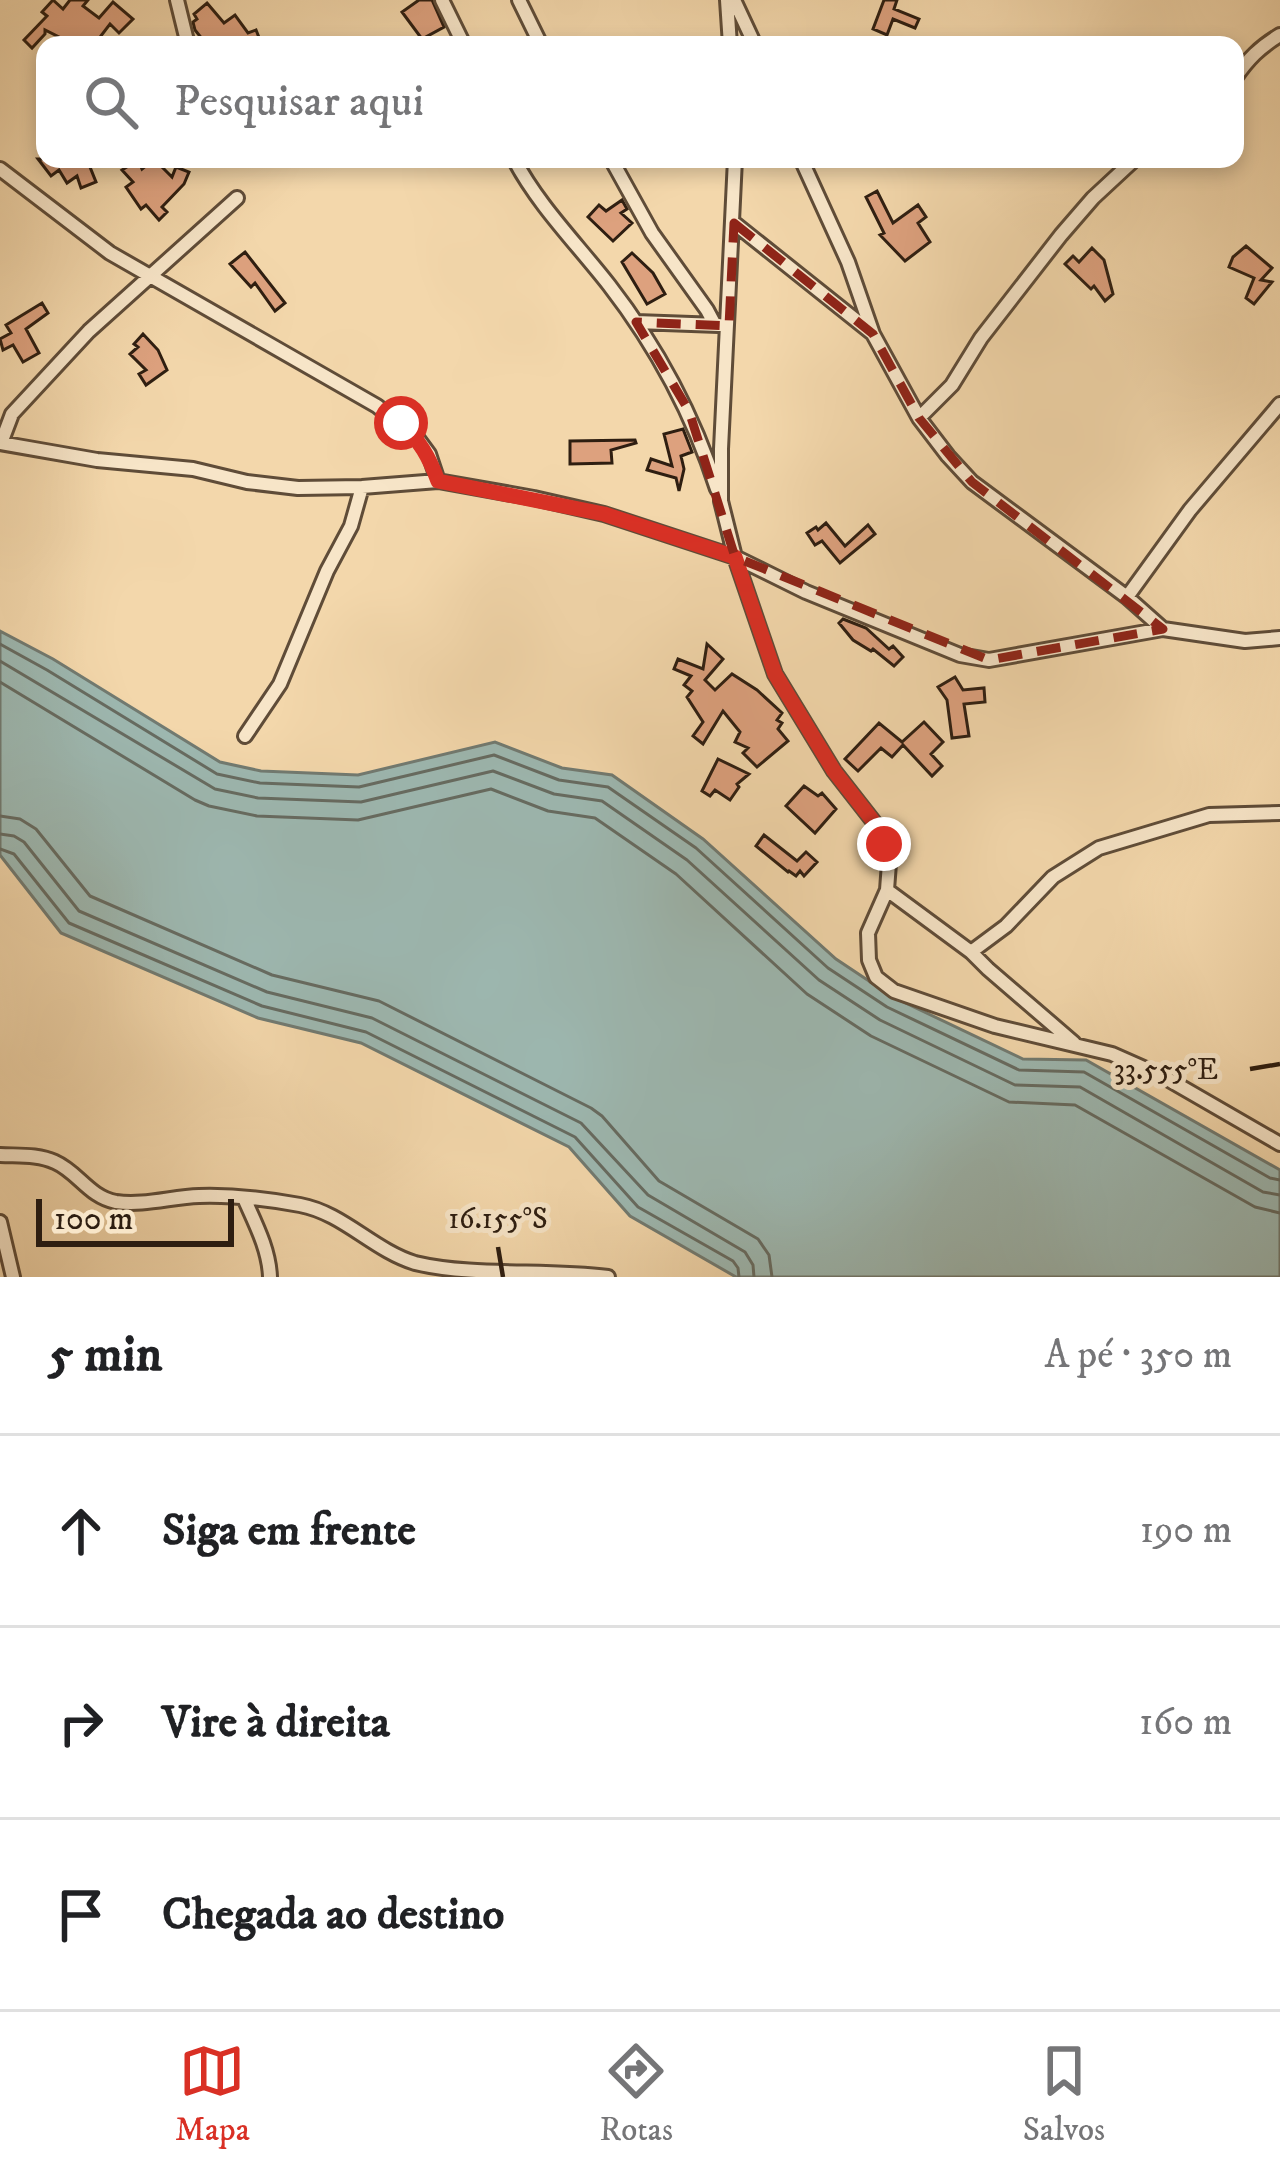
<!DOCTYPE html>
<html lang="pt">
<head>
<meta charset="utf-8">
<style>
  :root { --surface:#fff; --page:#f6f6f6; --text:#202124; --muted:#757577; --line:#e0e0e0; --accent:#d93025 }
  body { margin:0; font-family:"IM FELL DW Pica",serif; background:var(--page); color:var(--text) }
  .scale { position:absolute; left:36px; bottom:30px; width:198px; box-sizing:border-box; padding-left:12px; border:6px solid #2e1e11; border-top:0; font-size:33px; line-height:42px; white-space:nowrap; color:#2e1e11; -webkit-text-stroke:9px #f7e5c8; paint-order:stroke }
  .stop { position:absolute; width:36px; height:36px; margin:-27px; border:9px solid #d93025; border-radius:50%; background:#fff }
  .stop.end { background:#d93025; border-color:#fff; box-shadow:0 3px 12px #0008 }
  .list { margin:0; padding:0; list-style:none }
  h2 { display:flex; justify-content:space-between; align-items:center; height:156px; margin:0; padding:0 48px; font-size:51px }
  h2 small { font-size:39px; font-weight:400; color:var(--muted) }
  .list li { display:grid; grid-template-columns:78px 1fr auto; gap:36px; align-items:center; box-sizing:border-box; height:192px; padding:0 48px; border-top:3px solid var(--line) }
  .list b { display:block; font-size:45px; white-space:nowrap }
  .list em { font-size:39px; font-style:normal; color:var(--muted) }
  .icon { flex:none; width:66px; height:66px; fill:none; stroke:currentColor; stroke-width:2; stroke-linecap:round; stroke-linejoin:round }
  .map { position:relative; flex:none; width:1280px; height:1277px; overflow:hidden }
  .search { position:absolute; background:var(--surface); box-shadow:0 6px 18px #0003; left:36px; right:36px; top:36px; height:132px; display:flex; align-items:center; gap:30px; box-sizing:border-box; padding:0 42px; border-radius:24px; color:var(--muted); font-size:45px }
  .sheet { height:732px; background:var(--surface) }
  nav { display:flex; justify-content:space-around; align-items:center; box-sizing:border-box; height:168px; border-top:3px solid var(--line); background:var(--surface); font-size:33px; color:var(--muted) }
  nav a { display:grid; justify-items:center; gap:6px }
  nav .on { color:var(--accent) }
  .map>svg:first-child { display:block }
  .water { fill:#9db8b1; stroke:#717a71; stroke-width:3 }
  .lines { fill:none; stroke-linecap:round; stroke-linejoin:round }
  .shore { stroke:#666b61; stroke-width:3 }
  .building { fill:#dda17e; stroke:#2e1e11; stroke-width:3 }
  .street-casing { stroke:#5f4c38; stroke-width:18 }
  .street { stroke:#f7e5c8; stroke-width:12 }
  .route { stroke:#d93025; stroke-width:15 }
  .marked { fill:none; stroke:#8f2418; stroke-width:9; stroke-dasharray:24 15; stroke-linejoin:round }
  .ticks { fill:none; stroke:#2e1e11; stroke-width:4.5 }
  .ticks-label { font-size:30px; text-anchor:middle; fill:#2e1e11; stroke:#f7e5c8; stroke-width:10; stroke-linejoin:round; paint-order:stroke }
</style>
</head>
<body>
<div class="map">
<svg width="1280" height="1277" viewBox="0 0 1280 1277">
  <rect width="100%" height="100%" fill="#f3d7ab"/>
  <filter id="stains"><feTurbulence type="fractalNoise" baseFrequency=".00167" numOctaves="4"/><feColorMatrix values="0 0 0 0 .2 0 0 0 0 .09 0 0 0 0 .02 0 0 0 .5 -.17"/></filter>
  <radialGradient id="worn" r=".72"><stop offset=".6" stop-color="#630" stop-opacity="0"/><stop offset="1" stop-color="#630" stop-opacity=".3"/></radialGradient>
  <path class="water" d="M0,631L53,659L220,762L261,771L358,775L495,742L562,768L612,775L703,839L836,959L893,997L1023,1059L1086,1060L1280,1170V1277H736L630,1216L569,1147L361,1043L258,1018L61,933L0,855Z"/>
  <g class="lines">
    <path class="shore" d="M0,644L47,670L217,774L260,783L359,787L494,755L559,780L608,787L696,848L828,968L887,1007L1019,1070L1084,1072L1270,1178L1280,1180
      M0,661L215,789L258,798L361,802L493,771L554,794L602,801L687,860L819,980L880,1020L1015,1085L1080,1087L1263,1192L1280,1195
      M0,682L195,800L209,806L257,816L358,820L491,789L548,811L595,818L676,874L807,994L871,1036L1009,1102L1075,1105L1255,1207L1280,1213
      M0,816L20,819L36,829L90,896L272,975L379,1001L591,1108L602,1116L659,1181L758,1239L769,1255L772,1277
      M0,834L14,836L24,842L79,911L267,992L372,1018L581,1123L648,1195L745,1252L753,1265L754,1277
      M0,849L14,854L69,923L262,1006L366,1032L575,1137L638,1207L733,1261L738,1268L739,1277"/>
  </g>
  <path class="building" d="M53,0L63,9L70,0H88L83,6L99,18L113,2L133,19L119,33L110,24L94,45H75L45,30V34L32,48L24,40L47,16L42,12Z
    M419,0H432L444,27L422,39L402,12Z
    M884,0H897L894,9L919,19L915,28L893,19L887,35L873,29Z
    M207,3L224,23L235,15L248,33L256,30L262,45H207L195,30L193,22L197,19L194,14Z
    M38,159H98L90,167L96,182L81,188L77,176L67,183L59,170L51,176Z
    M154,159L172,177L176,167L189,172L184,184L162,207L167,212L159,220L146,205L141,209L126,187L133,182L122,170L138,160L142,169Z
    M877,191L893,223L918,205L926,217L918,223L930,242L905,261L880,235L884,233L866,197Z
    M622,200L627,209L621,213L632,223L613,241L588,217L599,205L606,211Z
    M1246,246L1272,268L1261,280L1272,282L1254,304L1246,298L1254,278L1229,267L1233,257Z
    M1092,248L1104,260L1113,294L1105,301L1094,286L1091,289L1065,264L1073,256L1079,262Z
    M245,252L285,303L275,311L255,283L251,287L230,264Z
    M632,253L653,273L665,294L647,304L622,262Z
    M42,303L48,313L26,329L39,353L23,362L13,345L3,350L0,339L11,333L6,325Z
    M143,334L158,350L167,370L146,385L139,374L146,370L130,354L138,347L134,344Z
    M683,429L692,452L681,456L684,469L679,491L676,478L647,470L651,459L672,466L664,434Z
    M635,440L636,443L611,450L612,463L570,464V441Z
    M826,523L845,546L868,525L875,534L840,563L822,541L815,545L807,533L816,527L818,530Z
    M843,619L866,628L889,649L893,646L903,657L894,666L873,649L871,651L853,640L839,623Z
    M707,644L723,659L705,680L715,690L732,674L757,690L782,713L777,720L782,723L778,729L788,741L757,767L743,753L748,748L735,742L740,732L723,711L703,744L693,736L703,722L687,697L692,691L684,685L691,676L674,669L678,659L703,669Z
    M955,677L963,690L984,688L985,702L964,704L969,736L952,738L947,700L938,687Z
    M924,722L943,742L931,754L942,766L932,776L903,745L892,757L881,748L858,771L845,759L879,723L902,742Z
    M718,759L749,774L737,784L739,787L730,800L715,790L710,796L702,791Z
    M804,786L818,796L822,793L836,809L815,833L786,806Z
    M764,835L797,861L806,852L817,862L804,876L800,871L796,876L789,871L788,872L756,846Z"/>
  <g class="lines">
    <defs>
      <path id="street" d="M177,0L188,45
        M442,0L464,45
        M519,0L541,45
        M727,0L730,45
        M734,0L755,45
        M1235,78C1248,59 1260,47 1280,35
        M514,159C538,205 577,244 609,285C657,347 693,414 717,489
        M611,159L652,233L707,310L715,325
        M735,159L721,449V501L735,557L775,674L834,771L877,826L884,844L889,863L887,890L868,933L869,960L876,977L894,991L995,1026L1112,1054L1164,1077L1280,1144
        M801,159L848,262L873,334L919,418L948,456L972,482L1127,597L1163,629
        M0,169L110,253L377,406L418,439L429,454L438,481
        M734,223L872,333
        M636,322L719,325
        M919,418L952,385L981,338L1061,235L1093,198L1135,159
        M0,443L97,460L193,469L247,482L298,488L362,487L438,481L534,498L604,514L735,557L806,592L960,655L989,660L1163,629L1245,641L1280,638
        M1,443L12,414L89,331L237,198
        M1127,597L1190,510L1280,404
        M245,736L280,684L327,571L351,526L362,487
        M887,890L971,952L988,969L1074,1043
        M971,952L1006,926L1053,877L1099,848L1209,815L1280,813
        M0,1155C18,1156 38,1154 55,1162C78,1172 89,1197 116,1202C143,1206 172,1197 199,1196C232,1195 268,1199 300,1205C343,1213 373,1250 415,1263C474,1277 546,1269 608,1277
        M244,1198C255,1223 269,1249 270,1277
        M0,1222L13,1277"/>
    </defs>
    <use href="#street" class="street-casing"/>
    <use href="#street" class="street"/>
  </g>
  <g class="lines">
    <path class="route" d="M401,423C420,441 429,457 438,481L604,514L735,557L775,674L834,771L877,826L884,844"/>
  </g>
  <path class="marked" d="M734,223L873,334L919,418L972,482L1163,629L989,660L735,557L689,411L636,322L729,326Z"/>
  <path class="ticks" d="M1250,1069L1280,1064M498,1247L503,1277"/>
  <g class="ticks-label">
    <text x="1166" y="1079">33.555°E</text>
    <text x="498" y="1228">16.155°S</text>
  </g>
  <rect width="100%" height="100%" filter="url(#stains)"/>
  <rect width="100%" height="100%" fill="url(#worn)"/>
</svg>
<div class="scale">100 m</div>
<div class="stop" style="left:401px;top:423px"></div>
<div class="stop end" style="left:884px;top:844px"></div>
<div class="search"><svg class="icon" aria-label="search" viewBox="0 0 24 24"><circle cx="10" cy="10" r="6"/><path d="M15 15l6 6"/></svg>Pesquisar aqui</div>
</div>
<section class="sheet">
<h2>5 min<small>A pé · 350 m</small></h2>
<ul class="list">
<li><svg class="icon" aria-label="ahead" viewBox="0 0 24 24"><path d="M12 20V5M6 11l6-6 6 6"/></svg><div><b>Siga em frente</b></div><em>190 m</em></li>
<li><svg class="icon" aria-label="right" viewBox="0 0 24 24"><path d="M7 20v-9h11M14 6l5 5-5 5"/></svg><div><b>Vire à direita</b></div><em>160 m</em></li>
<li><svg class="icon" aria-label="arrive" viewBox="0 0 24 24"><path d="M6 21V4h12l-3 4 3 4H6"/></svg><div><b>Chegada ao destino</b></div></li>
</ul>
</section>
<nav>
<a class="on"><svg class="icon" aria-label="map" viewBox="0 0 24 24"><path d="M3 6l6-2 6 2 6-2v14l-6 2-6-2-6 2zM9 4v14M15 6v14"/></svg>Mapa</a>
<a><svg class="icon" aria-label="directions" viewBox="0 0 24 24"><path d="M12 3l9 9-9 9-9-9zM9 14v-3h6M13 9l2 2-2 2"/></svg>Rotas</a>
<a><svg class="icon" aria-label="saved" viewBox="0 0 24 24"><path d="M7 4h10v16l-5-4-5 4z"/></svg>Salvos</a>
</nav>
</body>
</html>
